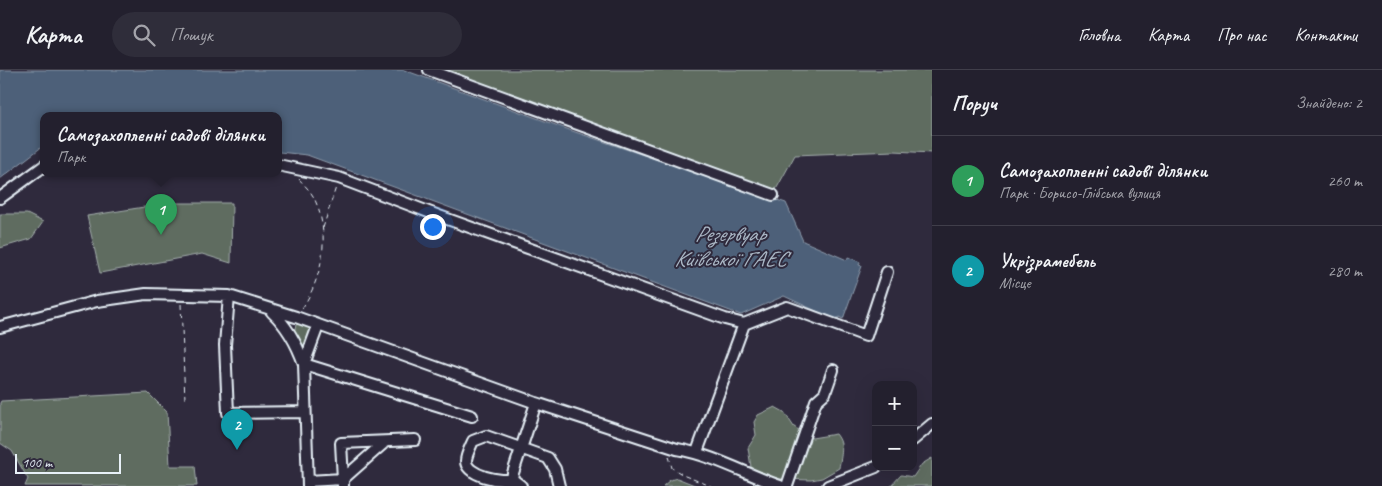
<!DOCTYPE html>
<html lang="uk">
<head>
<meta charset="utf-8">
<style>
  :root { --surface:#23202e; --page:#2f2d3a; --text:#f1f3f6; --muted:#a3a3aa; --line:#403e4a; --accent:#8c9099 }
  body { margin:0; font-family:Caveat,sans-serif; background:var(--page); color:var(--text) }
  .controls { position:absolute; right:15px; bottom:15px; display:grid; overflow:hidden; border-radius:10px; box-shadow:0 5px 20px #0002 }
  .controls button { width:45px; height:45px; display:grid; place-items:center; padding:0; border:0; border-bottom:1px solid var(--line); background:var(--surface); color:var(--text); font:25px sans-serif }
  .scale { position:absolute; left:15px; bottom:12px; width:106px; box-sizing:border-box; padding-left:5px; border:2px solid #e8f1f8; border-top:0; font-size:14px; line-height:18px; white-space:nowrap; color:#e8f1f8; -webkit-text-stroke:4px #2f2a3d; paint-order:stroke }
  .you { position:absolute; left:432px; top:156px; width:18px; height:18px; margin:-12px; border:4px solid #fff; border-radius:50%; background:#1a73e8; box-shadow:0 0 0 8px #1a73e833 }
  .badge { display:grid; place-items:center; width:32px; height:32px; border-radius:50%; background:var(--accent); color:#fff; font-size:16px; font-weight:700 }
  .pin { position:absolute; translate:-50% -41px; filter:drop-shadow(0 1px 2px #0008) }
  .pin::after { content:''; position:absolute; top:26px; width:18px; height:15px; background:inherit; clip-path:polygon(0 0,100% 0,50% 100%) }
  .popup { position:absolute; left:40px; top:42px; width:242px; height:65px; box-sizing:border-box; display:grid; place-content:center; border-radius:10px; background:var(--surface); filter:drop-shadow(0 1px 4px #0005); font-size:16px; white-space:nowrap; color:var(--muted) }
  .popup b { font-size:19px; color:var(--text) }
  .popup::after { content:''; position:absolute; left:50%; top:100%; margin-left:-10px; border:10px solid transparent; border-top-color:var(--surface) }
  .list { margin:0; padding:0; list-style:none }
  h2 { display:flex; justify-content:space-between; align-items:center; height:65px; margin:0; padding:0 20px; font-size:21px }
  h2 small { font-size:16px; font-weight:400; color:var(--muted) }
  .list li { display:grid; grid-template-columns:32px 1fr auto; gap:15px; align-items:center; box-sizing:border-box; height:90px; padding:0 20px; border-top:1px solid var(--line) }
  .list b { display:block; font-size:19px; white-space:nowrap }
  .list p { margin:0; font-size:16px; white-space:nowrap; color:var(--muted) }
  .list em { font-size:16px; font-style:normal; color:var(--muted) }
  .icon { flex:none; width:28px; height:28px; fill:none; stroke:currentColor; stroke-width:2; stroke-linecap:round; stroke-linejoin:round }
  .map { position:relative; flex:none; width:932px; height:416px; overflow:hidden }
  header { display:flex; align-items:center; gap:30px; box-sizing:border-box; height:70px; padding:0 25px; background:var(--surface); border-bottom:1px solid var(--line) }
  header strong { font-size:24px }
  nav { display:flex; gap:28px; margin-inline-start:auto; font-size:18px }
  .search { width:350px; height:45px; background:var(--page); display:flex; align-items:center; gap:12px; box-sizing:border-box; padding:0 18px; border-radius:28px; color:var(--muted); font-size:19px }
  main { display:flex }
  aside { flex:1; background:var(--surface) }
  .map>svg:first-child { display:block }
  .green { fill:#5f6c61; stroke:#a4aeac }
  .water { fill:#4e6179; stroke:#8c9bac }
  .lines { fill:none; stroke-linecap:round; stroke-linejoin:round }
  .minor-casing { stroke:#e8f1f8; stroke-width:14 }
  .path { stroke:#e8f1f8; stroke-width:1; stroke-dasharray:5 4; stroke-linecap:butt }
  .minor { stroke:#2f2a3d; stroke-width:10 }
  .labels { text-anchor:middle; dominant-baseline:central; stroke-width:4; stroke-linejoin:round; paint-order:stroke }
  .water-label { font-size:22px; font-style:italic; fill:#aab7c5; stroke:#2f2a3d }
</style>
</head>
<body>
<header>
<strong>Карта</strong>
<div class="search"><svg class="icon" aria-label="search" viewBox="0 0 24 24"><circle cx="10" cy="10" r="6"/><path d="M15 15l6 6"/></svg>Пошук</div>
<nav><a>Головна</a><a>Карта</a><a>Про нас</a><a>Контакти</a></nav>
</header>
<main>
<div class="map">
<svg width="932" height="416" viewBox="0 0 932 416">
  <rect width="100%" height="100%" fill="#2f2a3d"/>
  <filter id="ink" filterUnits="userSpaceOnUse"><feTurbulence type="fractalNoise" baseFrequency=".02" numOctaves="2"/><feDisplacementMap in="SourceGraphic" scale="10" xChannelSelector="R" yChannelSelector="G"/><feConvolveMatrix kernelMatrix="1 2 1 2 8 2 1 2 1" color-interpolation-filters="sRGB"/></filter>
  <g filter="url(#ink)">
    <path class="green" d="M429,0H932V83L894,81L795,85L773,125Z
      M170,133H232L231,193L202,184L100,203L87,146Z
      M0,144H27L43,152L31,169L0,178Z
      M299,253L306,254L313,259L304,281L294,262L296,255Z
      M148,323L167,342L170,396H195L197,416H25L28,409L12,381L0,373V333L1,331Z
      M775,337L784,342L794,357L812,368L836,364C845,375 841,385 839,398L822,408L811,410L782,409L763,405L751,397L748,378L756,365L754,352L758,345Z
      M932,388V416H891L901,405L913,407L922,394Z
      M677,408L697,416H663L670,410Z"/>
    <path class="water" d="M0,0H404L575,62L786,133L803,171L847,190L848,187L860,192L859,195L862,196L843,249L839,247L838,251L784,226L741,245L307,85L279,82L278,46H44L43,76L0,109Z"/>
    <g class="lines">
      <defs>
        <path id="minor" d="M429,0L773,125
          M278,95L339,108L439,146L725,249L744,254
          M0,128L44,96
          M229,226L225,275L228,343L305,342
          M272,242C288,257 297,274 304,294L308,416
          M318,256L304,294L472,346
          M0,257L97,231L146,224L229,226L296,247L536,333L677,379C713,385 746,404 780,416
          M913,370L932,354
          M697,382L744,254L787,237L866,266L887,202
          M512,409C501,413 466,405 466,391C466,385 471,376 473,371L486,366L548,388L555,399L559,416
          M308,411L343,409L341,373L415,370
          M343,416V409L385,372
          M521,416L512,409L513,403L536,333
          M787,416L816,331L825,323L833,300
          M828,416L876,397"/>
      </defs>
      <use href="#minor" class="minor-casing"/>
      <path class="path" d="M299,109C304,115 312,122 315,130C331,166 322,209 301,240
        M323,158L336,117
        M181,234L185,330
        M669,386L672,398L685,406L711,416"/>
      <use href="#minor" class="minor"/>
    </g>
  </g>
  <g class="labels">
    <g class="water-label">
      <text x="730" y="164">Резервуар<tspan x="730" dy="25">Київської ГАЕС</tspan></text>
    </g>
  </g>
</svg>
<div class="controls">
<button>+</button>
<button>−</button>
</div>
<div class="scale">100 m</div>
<div class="you"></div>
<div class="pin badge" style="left:161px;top:165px;background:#2e9e5b">1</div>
<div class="popup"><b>Самозахопленні садові ділянки</b>Парк</div>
<div class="pin badge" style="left:237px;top:380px;background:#0f9aa8">2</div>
</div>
<aside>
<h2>Поруч<small>Знайдено: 2</small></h2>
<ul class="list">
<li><span class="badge" style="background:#2e9e5b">1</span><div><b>Самозахопленні садові ділянки</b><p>Парк · Борисо-Глібська вулиця</p></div><em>260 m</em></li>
<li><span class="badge" style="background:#0f9aa8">2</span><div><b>Укрізрамебель</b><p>Місце</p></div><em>280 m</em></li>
</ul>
</aside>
</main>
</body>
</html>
